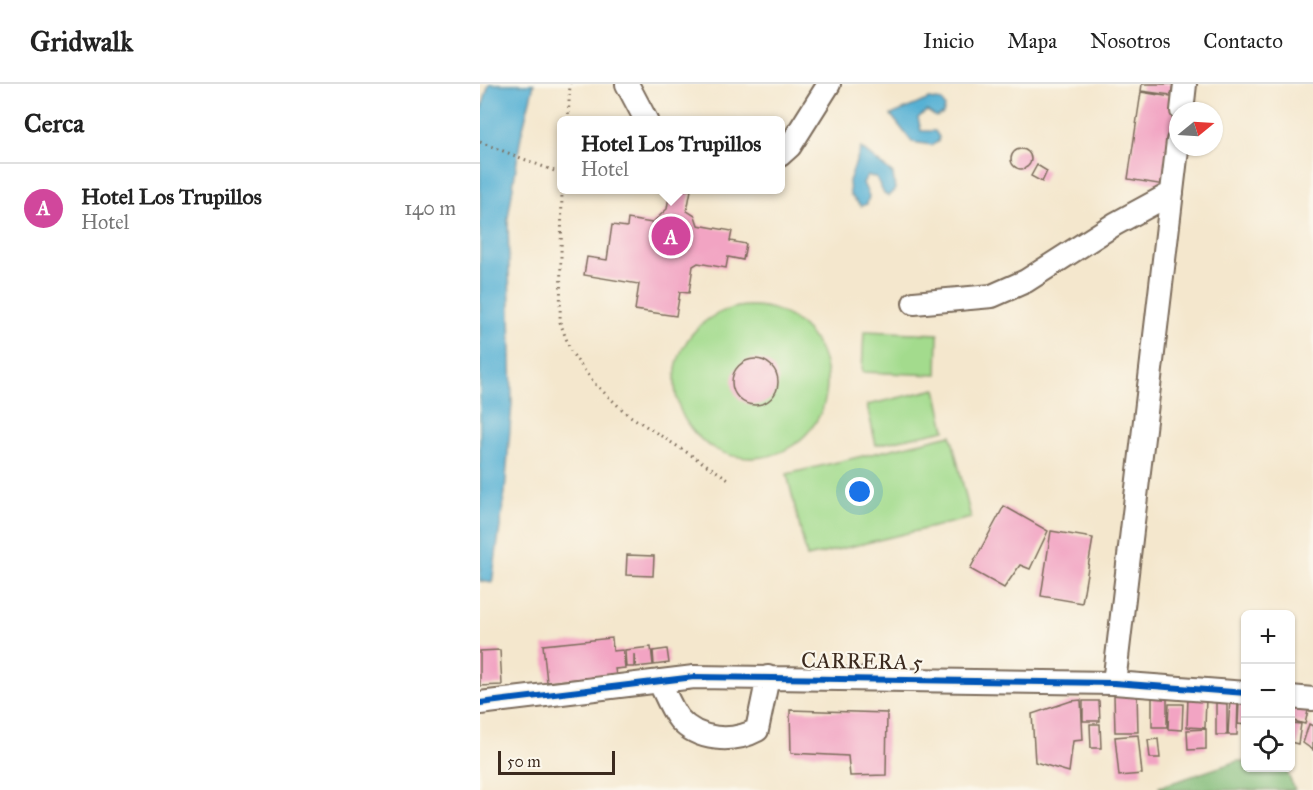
<!DOCTYPE html>
<html lang="es">
<head>
<meta charset="utf-8">
<style>
  :root { --surface:#fff; --page:#f6f6f6; --text:#222; --muted:#767676; --line:#e0e0e0; --accent:#c8321e }
  body { margin:0; font-family:"IM FELL Great Primer",serif; background:var(--page); color:var(--text) }
  .controls { position:absolute; right:18px; bottom:18px; display:grid; overflow:hidden; border-radius:9px; box-shadow:0 2px 4px #0004 }
  .controls button { width:54px; height:54px; display:grid; place-items:center; padding:0; border:0; border-bottom:2px solid var(--line); background:var(--surface); color:var(--text); font:30px sans-serif }
  .compass { position:absolute; left:689px; top:18px; width:54px; height:54px; border-radius:50%; background:var(--surface); box-shadow:0 2px 4px #0004; rotate:72deg }
  .scale { position:absolute; left:18px; bottom:15px; width:117px; box-sizing:border-box; padding-left:6px; border:3px solid #3b2a1e; border-top:0; font-size:16px; line-height:21px; white-space:nowrap; color:#3b2a1e; -webkit-text-stroke:4px #fbf7ec; paint-order:stroke }
  .you { position:absolute; left:380px; top:408px; width:21px; height:21px; margin:-15px; border:4px solid #fff; border-radius:50%; background:#1a73e8; box-shadow:0 0 0 9px #1a73e833 }
  .badge { display:grid; place-items:center; width:39px; height:39px; border-radius:50%; background:var(--accent); color:#fff; font-size:20px; font-weight:700 }
  .pin { position:absolute; translate:-50% -50%; border:3px solid #fff; box-shadow:0 2px 6px #0006 }
  .popup { position:absolute; left:77px; top:32px; width:228px; height:78px; box-sizing:border-box; display:grid; place-content:center; border-radius:9px; background:var(--surface); filter:drop-shadow(0 2px 4px #0005); font-size:20px; white-space:nowrap; color:var(--muted) }
  .popup b { font-size:22px; color:var(--text) }
  .popup::after { content:''; position:absolute; left:50%; top:100%; margin-left:-12px; border:12px solid transparent; border-top-color:var(--surface) }
  .list { margin:0; padding:0; list-style:none }
  h2 { display:flex; justify-content:space-between; align-items:center; height:78px; margin:0; padding:0 24px; font-size:26px }
  h2 small { font-size:20px; font-weight:400; color:var(--muted) }
  .list li { display:grid; grid-template-columns:39px 1fr auto; gap:18px; align-items:center; box-sizing:border-box; height:90px; padding:0 24px; border-top:2px solid var(--line) }
  .list b { display:block; font-size:22px; white-space:nowrap }
  .list p { margin:0; font-size:20px; white-space:nowrap; color:var(--muted) }
  .list em { font-size:20px; font-style:normal; color:var(--muted) }
  .icon { flex:none; width:33px; height:33px; fill:none; stroke:currentColor; stroke-width:2; stroke-linecap:round; stroke-linejoin:round }
  .map { position:relative; flex:none; width:833px; height:706px; overflow:hidden }
  header { display:flex; align-items:center; gap:36px; box-sizing:border-box; height:84px; padding:0 30px; background:var(--surface); border-bottom:2px solid var(--line) }
  header strong { font-size:28px }
  nav { display:flex; gap:33px; margin-inline-start:auto; font-size:21px }
  main { display:flex }
  aside { flex:1; background:var(--surface) }
  .map>svg:first-child { display:block }
  .green { fill:#a3db8d; stroke:#6f8256; stroke-width:1.5 }
  .forest { fill:#82bb78; stroke:#5e724b; stroke-width:1.5 }
  .water { fill:#56b1d4; stroke:#486e79; stroke-width:1.5 }
  .building { fill:#f2a4c3 }
  .lines { fill:none; stroke-linecap:round; stroke-linejoin:round }
  .minor-casing { stroke:#7c6c5b; stroke-width:26 }
  .path { stroke:#7c6c5b; stroke-width:3; stroke-dasharray:1.5 4.5; stroke-linecap:butt }
  .minor { stroke:#fff; stroke-width:22 }
  .cycleway-casing { stroke:#fbf7ec; stroke-width:10 }
  .cycleway { stroke:#0057b8; stroke-width:6 }
  .labels { text-anchor:middle; dominant-baseline:central; stroke-width:4.5; stroke-linejoin:round; paint-order:stroke }
  .street-label { font-size:22px; fill:#3b2a1e; stroke:#fbf7ec }
</style>
</head>
<body>
<header>
<strong>Gridwalk</strong>
<nav><a>Inicio</a><a>Mapa</a><a>Nosotros</a><a>Contacto</a></nav>
</header>
<main>
<aside>
<h2>Cerca<small></small></h2>
<ul class="list">
<li><span class="badge" style="background:#d1479c">A</span><div><b>Hotel Los Trupillos</b><p>Hotel</p></div><em>140 m</em></li>
</ul>
</aside>
<div class="map">
<svg width="833" height="706" viewBox="0 0 833 706">
  <rect width="100%" height="100%" fill="#fbf7ec"/>
  <filter id="ink" filterUnits="userSpaceOnUse"><feTurbulence type="fractalNoise" baseFrequency=".0167" numOctaves="2"/><feDisplacementMap in="SourceGraphic" scale="12" xChannelSelector="R" yChannelSelector="G"/><feConvolveMatrix kernelMatrix="1 2 1 2 8 2 1 2 1" color-interpolation-filters="sRGB"/></filter>
  <filter id="wash" filterUnits="userSpaceOnUse"><feTurbulence type="fractalNoise" baseFrequency=".008" numOctaves="4" result="noise"/><feDisplacementMap in="SourceGraphic" scale="24" xChannelSelector="R" yChannelSelector="G"/><feGaussianBlur stdDeviation="1.35" result="paint"/><feColorMatrix in="noise" values="0 0 0 0 0 0 0 0 0 0 0 0 0 0 0 0 0 1.4 0 .05"/><feComposite in="paint" operator="in"/></filter>
  <g filter="url(#wash)">
    <rect width="100%" height="100%" fill="#f4e7cd"/>
    <path class="green" d="M195 298a76 76 0 1 1 152 0a76 76 0 1 1-152 0Z
      M384,247L458,250L457,291L382,288Z
      M456,305L465,346L396,361L387,321Z
      M471,351L491,434L327,473L307,390Z"/>
    <path class="forest" d="M758,677L765,678L766,684H805L815,706H682L679,703Z"/>
    <path class="water" d="M9,0H54L41,52L28,134L32,319L25,408L12,499L0,497V30Z
      M449,15L462,17L465,23L463,30L456,33L447,27L438,34L441,47H455L459,53L458,58L452,61L432,58L411,31Z
      M381,64L413,90L415,106L408,112L404,110L396,93L387,92L383,99L389,112L387,120L381,122L370,111L369,97Z"/>
    <g id="blocks">
      <path class="building" d="M662,0H693L691,11L661,7Z
        M661,8L697,14L684,101L648,95Z
        M531 75a10 10 0 1 1 20 0a10 10 0 1 1-20 0Z
        M557,81L567,87L562,98L551,92Z
        M190,106H211L207,127L215,132L218,141L252,147L250,157L266,160L263,176L248,173L246,184L218,179L213,182L209,209L200,208L196,232L155,226L159,200L104,191L107,173L127,176L132,141L147,143L148,135L172,139L187,125Z
        M252 298a23 23 0 1 1 46 0a23 23 0 1 1-46 0Z
        M524,422L568,447L550,485L540,481L524,504L490,485Z
        M571,447L613,454L602,519L561,512Z
        M147,471L174,472L173,492L146,491Z
        M132,554L133,567L143,566L145,584L135,585L136,591L67,598L63,561Z
        M171,563L173,581L156,583L154,570V583H146L145,566Z
        M187,565L189,579L174,581L173,567Z
        M20,566L22,601L0,602V567Z
        M672,608L687,609V643H672Z
        M657,610L658,648H635L634,611Z
        M708,612L726,613L725,644L707,643Z
        M736,614H747V651H736Z
        M814,614L830,618L825,640L810,636Z
        M750,615H758L757,651H748Z
        M601,616L603,656L593,657L589,688L555,678L552,630L591,617Z
        M603,617H619L620,637H603Z
        M759,619L766,620V641L758,640Z
        M689,620H703L702,646L688,645Z
        M310,626L407,629L406,691L370,692L368,672L311,669Z
        M810,639L821,640L818,660L810,658Z
        M610,640H620L621,664H611Z
        M829,640L833,642V666L823,659Z
        M726,645V665L708,666L707,646Z
        M658,651L662,690L639,692L635,653Z
        M678,655L680,674H670L668,656Z"/>
    </g>
  </g>
  <g filter="url(#ink)">
    <use href="#blocks" fill-opacity="0" stroke="#7c6c5b" stroke-width="1.5"/>
    <g class="lines">
      <defs>
        <path id="minor" d="M147,0L166,36
          M702,27L705,0
          M300,71L310,62L349,0
          M434,219L512,212L546,197L635,140L692,109
          M179,597C185,609 191,625 199,635C218,657 253,659 277,646L288,593
          M634,599L698,57
          M810,613L833,615
          M0,619L214,593L634,599L766,609"/>
      </defs>
      <use href="#minor" class="minor-casing"/>
      <path class="path" d="M88,36L90,0
        M0,58L82,90
        M82,106L80,238L91,268L115,300L147,330L250,396"/>
      <use href="#minor" class="minor"/>
      <defs>
        <path id="cycleway" d="M0,619L214,593L634,599L766,609"/>
      </defs>
      <use href="#cycleway" class="cycleway-casing"/>
      <use href="#cycleway" class="cycleway"/>
    </g>
  </g>
  <g class="labels">
    <g class="street-label">
      <text transform="translate(382 577) rotate(1)">CARRERA 5</text>
    </g>
  </g>
</svg>
<div class="controls">
<button>+</button>
<button>−</button>
<button><svg class="icon" aria-label="locate" viewBox="0 0 24 24"><circle cx="12" cy="12" r="6"/><path d="M12 2v4M12 18v4M2 12h4M18 12h4"/></svg></button>
</div>
<svg class="compass" viewBox="-18 -18 36 36"><path d="M0-13l5 13h-10z" fill="#e53935"/><path d="M0 13l5-13h-10z" fill="#767676"/></svg>
<div class="scale">50 m</div>
<div class="you"></div>
<div class="pin badge" style="left:191px;top:152px;background:#d1479c">A</div>
<div class="popup"><b>Hotel Los Trupillos</b>Hotel</div>
</div>
</main>
</body>
</html>
